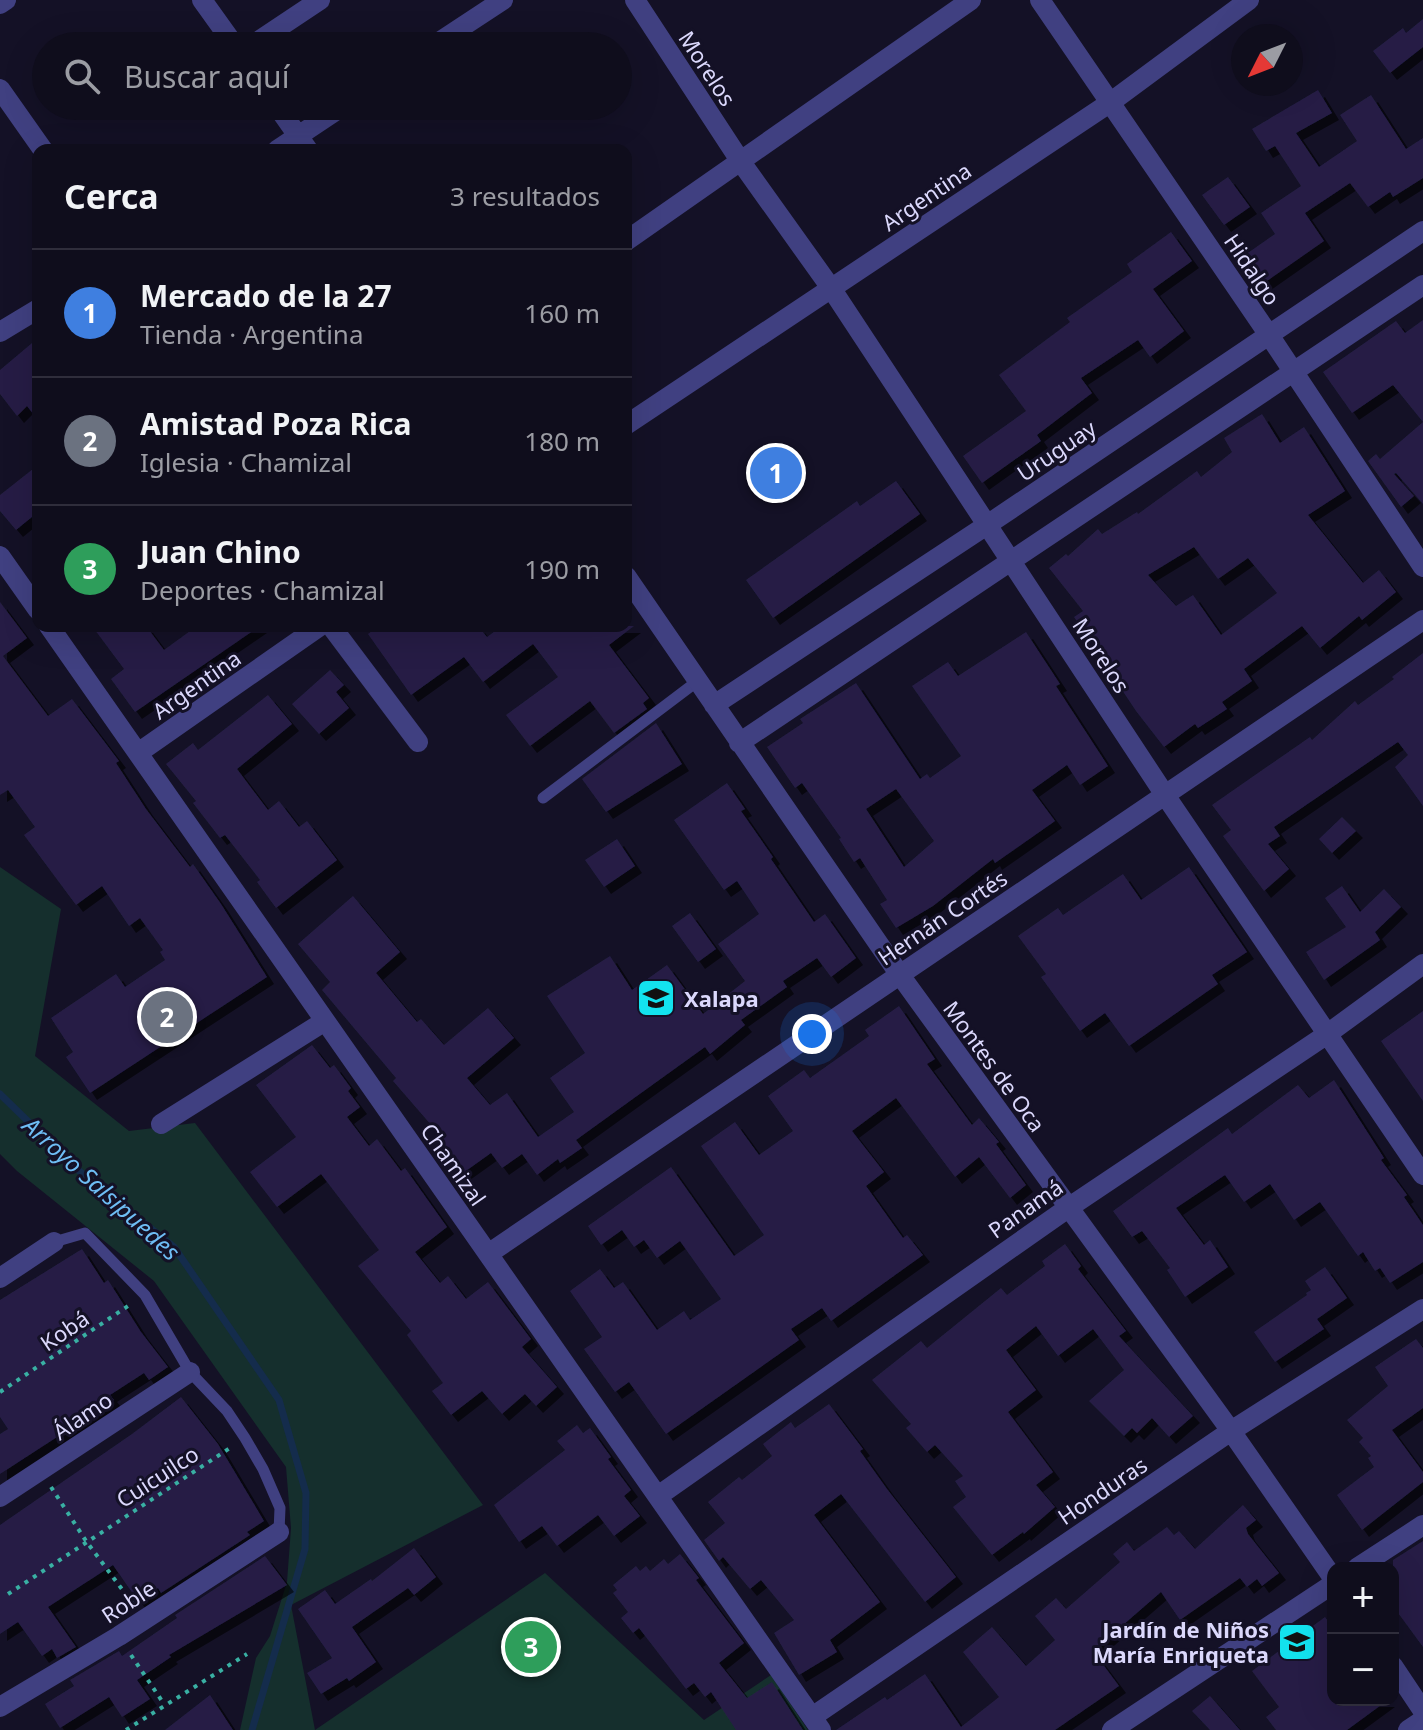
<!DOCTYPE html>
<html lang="es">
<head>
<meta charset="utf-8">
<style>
  :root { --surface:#0f0d1c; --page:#181625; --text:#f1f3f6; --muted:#9b9ca3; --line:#2f2d3b; --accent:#8c9099 }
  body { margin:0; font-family:"Noto Sans",sans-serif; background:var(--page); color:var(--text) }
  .controls { position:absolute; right:24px; bottom:24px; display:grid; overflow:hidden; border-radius:16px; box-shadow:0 8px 32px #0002 }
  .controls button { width:72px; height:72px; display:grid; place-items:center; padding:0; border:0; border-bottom:2px solid var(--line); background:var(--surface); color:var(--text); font:40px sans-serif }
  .compass { position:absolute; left:1231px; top:24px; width:72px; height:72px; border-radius:50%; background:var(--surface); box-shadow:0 8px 32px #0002; rotate:228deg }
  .you { position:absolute; left:812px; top:1034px; width:28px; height:28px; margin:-20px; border:6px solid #fff; border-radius:50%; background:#1a73e8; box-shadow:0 0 0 12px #1a73e833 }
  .badge { display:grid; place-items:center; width:52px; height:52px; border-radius:50%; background:var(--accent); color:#fff; font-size:26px; font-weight:700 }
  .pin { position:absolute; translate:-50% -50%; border:4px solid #fff; box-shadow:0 2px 8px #0006 }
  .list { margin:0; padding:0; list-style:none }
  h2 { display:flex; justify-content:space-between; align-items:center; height:104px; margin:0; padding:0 32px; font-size:34px }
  h2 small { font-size:26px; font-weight:400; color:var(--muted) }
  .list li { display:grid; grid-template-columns:52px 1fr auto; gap:24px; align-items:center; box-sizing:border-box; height:128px; padding:0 32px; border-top:2px solid var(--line) }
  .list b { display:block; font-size:30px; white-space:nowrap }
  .list p { margin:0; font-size:26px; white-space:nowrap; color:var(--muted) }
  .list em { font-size:26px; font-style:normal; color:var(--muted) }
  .icon { flex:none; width:44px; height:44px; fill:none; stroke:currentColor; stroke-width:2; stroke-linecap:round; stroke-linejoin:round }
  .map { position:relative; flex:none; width:1423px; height:1730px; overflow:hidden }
  .search { position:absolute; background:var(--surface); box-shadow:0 8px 32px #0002; left:32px; top:32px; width:600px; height:88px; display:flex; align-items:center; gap:20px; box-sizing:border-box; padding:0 28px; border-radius:44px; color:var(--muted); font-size:30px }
  .panel { position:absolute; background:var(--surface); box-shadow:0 8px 32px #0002; left:32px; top:144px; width:600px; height:488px; border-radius:16px }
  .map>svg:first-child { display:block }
  .green { fill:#152f2d }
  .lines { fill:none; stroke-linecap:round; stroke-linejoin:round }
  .stream { stroke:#142c4c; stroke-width:7 }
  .building { fill:#251f45; fill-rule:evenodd; filter:url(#shadow) }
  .path { stroke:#39b0a3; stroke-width:4; stroke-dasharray:4 6; stroke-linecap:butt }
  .service { stroke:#404081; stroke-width:11 }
  .minor { stroke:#404081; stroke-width:20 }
  .labels { text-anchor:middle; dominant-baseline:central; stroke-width:6; stroke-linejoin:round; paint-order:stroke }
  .street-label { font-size:22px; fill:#dbd8fc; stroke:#141126 }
  .poi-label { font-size:22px; font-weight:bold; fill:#dbd8fc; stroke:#141126; text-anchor:start }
  .water-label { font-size:24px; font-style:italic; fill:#6ebdf4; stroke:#141126 }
</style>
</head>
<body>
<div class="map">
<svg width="1423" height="1730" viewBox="0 0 1423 1730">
  <defs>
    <filter id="shadow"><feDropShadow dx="7" dy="7" stdDeviation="0" flood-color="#0009"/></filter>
  </defs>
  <rect width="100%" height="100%" fill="#141126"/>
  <path class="green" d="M0,867L61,909L35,1056L129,1131L195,1123L483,1505L291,1605L315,1730L545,1573L704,1720L771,1675L808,1730H240L256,1658L270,1636L287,1582L291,1528L286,1467L154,1281L17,1171L0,1154Z"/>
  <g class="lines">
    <path class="stream" d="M0,1094L78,1170L174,1247L279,1400L306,1493L305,1549L252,1730"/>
  </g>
  <path class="building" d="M1423,19V47L1390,73L1373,51L1403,28L1406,33Z
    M1318,90L1332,113L1296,133L1319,167L1357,141L1340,115L1371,95L1406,149L1423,138V178L1393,197L1390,192L1368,207L1350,183L1305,213L1324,241L1264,283L1245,255L1275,234L1261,213L1301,186L1275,146L1266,151L1252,129Z
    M1228,177L1250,207L1224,225L1202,195Z
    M1171,232L1192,261L1153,289L1184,331L1150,357L1138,340L1081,378L1092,393L1037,435L1041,441L982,483L963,456L1026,411L999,375L1070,322L1067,318L1132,272L1127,264Z
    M1423,320V422L1393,385L1352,413L1323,372L1396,321L1405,333Z
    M38,338V420L27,406L17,416L0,394V370Z
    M1262,414L1280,443L1304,427L1345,491L1308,515L1363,583L1379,570L1396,592L1362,620L1359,616L1320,648L1302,626L1244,669L1252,681L1222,702L1227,709L1198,728L1195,724L1164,747L1136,711L1118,684L1121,682L1074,617L1083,611L1049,568L1066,554L1068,556L1098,529L1102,534L1137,512L1138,514L1197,471L1201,477L1232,452L1224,438ZM1194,547L1218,579L1248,558L1277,593L1221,635L1193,595L1176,606L1148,575Z
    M1423,422V504L1396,473L1394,474L1414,496L1401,507L1368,461L1376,454L1380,459Z
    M38,465V512L16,530L0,511V495Z
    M896,481L920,514L773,618L746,580L857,501L860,506Z
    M0,602L27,638L3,656L48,716L72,699L119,761L116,763L146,809L190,867L193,864L221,904L267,977L90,1093L66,1057L73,1052L51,1018L116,974L125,987L165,960L160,952L163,950L140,918L129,926L102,886L76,905L24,835L35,827L8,790L0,795Z
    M92,626H146L164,650L197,626H260L135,712L111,679L124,669Z
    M379,626H478L487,637L502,626H634L609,645L649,698L643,703L647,709L614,733L590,701L530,746L506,715L558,677L533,644L483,682L464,657L411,695L368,634Z
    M1026,632L1060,684L1056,686L1108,766L1080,785L1067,765L1032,790L1055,821L995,863L993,859L933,906L896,928L880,904L887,900L860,858L854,862L839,839L841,838L802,783L795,788L767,747L803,723L800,719L856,683L920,779L927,774L930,778L961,756L912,686L948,662L958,676ZM896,789L934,841L904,867L866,809Z
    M1423,653V806L1395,767L1408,755L1398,742L1274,827L1280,836L1268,844L1289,869L1264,891L1223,836L1231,830L1212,805L1310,737L1312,740L1355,701L1358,705L1394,679L1392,677Z
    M330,670L344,685L336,692L349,708L319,734L292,704Z
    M268,695L292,724L237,769L268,810L279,801L299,827L307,821L337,860L276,908L257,882L260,880L225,835L220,838L193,803L196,801L166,764L193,743L198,750Z
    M656,723L682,764L606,812L582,779Z
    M727,783L745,809L741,811L773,857L771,859L814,922L825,914L856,958L831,977L817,958L783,981L787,987L741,1020L745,1025L710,1054L705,1047L623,1106L576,1140L582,1148L560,1163L558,1159L537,1175L522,1154L502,1168L491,1153L463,1173L442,1144L445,1141L393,1081L396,1078L322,990L330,982L298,944L353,896L400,952L376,973L417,1022L421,1019L444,1045L488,1008L514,1038L467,1078L490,1105L507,1093L538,1137L574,1112L550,1078L585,1053L547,996L610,956L632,990L667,965L703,1014L745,981L718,944L759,914L737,881L724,890L674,820Z
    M1342,817L1356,831L1332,853L1319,839Z
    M617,839L635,866L604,887L585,860Z
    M1189,867L1247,952L1212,975L1218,984L1129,1046L1105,1013L1080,1031L1041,977L1046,974L1018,936L1058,908L1063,915L1123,874L1141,900Z
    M1342,886L1360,912L1384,889L1401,907L1375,932L1380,940L1324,980L1306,952L1346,927L1325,898Z
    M690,913L716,949L698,962L672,926Z
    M899,1006L935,1059L927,1064L972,1125L979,1118L999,1142L996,1144L1026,1185L1010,1198L979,1157L955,1177L896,1098L852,1131L884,1172L866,1186L903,1238L907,1235L923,1255L831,1321L822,1308L791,1329L799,1340L666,1434L629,1382L615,1392L584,1349L602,1337L570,1291L600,1269L614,1288L623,1282L657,1330L684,1311L690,1320L721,1299L680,1241L657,1258L644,1240L634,1247L622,1230L601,1245L588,1226L671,1167L734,1256L764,1235L701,1146L735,1122L759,1155L793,1131L768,1096L804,1070L810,1078L869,1036L865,1030Z
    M1423,1011V1101L1381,1041Z
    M312,1045L330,1068L334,1065L351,1088L348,1091L360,1107L347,1117L369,1146L377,1139L401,1171L405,1168L447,1227L415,1252L440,1283L448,1276L466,1299L488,1282L531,1339L522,1347L557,1387L536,1406L525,1394L502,1414L482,1391L451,1415L432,1391L443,1383L407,1335L411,1331L358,1266L379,1250L321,1174L277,1207L250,1172L296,1137L256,1085Z
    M1334,1080L1384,1158L1381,1160L1407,1195L1404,1197L1423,1225V1262L1390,1283L1380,1268L1375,1271L1363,1252L1358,1256L1320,1202L1294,1220L1270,1184L1244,1202L1225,1175L1176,1208L1204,1245L1210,1240L1228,1267L1185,1297L1167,1270L1170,1268L1142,1231L1132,1237L1113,1211L1228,1128L1232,1134L1298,1085L1309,1098Z
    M1065,1244L1081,1266L1078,1269L1126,1331L1119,1336L1193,1416L1169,1437L1152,1418L1137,1433L1132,1428L1124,1436L1089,1401L1124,1370L1093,1329L1058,1356L1036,1326L1006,1350L1036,1390L1008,1412L1053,1472L1036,1485L1055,1507L1024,1534L1023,1532L992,1555L953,1507L966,1497L955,1481L963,1476L935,1445L927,1452L906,1428L911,1424L872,1380L921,1341L927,1348L1001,1288L1007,1295L1045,1266L1042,1261Z
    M82,1249L104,1283L108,1280L141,1332L168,1367L149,1380L144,1373L110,1395L114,1400L0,1474V1434L8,1429L0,1417V1300Z
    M1325,1267L1347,1298L1317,1319L1324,1329L1275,1362L1254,1332L1307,1295L1306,1293L1311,1290L1305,1281Z
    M1416,1339L1423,1348V1408L1392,1430L1423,1472V1482L1362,1530L1337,1495L1374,1467L1368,1458L1371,1456L1359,1442L1363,1438L1347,1420L1388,1386L1375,1367Z
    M181,1397L218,1444L264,1521L247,1532L250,1535L161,1593L158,1588L138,1601L113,1565L68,1594L48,1607L76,1647L57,1658L52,1649L42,1656L18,1622L0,1634V1525L132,1434Z
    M829,1404L863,1449L860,1451L887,1489L956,1577L925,1602L841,1494L814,1515L880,1602L830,1640L837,1652L799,1675L774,1633L794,1620L761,1580L750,1589L723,1557L719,1561L704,1540L725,1523L708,1502L739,1477L742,1480L772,1456L763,1444L791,1422L795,1428Z
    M577,1425L583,1433L590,1428L611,1457L608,1459L631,1490L624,1496L640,1516L614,1536L598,1515L557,1546L542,1526L519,1542L494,1505L565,1450L557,1441Z
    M1243,1505L1256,1520L1246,1528L1248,1534L1279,1573L1262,1586L1257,1579L1247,1587L1240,1578L1180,1620L1161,1592L1093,1651L1119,1686L1055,1730H836L885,1697L887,1700L925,1674L961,1727L999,1697L963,1652L992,1627L1026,1666L1055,1640L1035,1616L1056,1598L1066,1609L1120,1562L1113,1554L1127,1542L1134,1551L1167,1527L1174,1535L1179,1531L1195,1549Z
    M1423,1541V1647L1393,1606V1560Z
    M414,1548L436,1577L414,1595L408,1588L352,1627L376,1662L349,1681L347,1678L321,1694L307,1673L332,1658L298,1609L325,1590L335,1604L371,1579L372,1581Z
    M680,1554L699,1578L696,1580L744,1643L719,1663L747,1698L772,1682L803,1730H736L711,1692L705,1697L694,1683L686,1689L639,1628L633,1633L621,1618L628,1612L613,1593L617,1590L613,1585L636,1566L640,1571L646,1566L650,1571L664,1559L668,1564Z
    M265,1556L287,1585L169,1655L171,1657L137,1680L150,1699L122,1717L109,1697L60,1728L45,1704L74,1686L70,1680L119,1651L122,1656L177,1618L175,1615Z
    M1325,1617L1333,1628V1700H1388L1347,1730H1276L1266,1717L1279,1707L1252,1671Z
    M210,1695L233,1730H165Z
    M1210,1696L1240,1730H1210L1192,1711Z"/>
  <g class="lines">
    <path class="path" d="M0,1392L131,1304
      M51,1487L86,1541L133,1604
      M8,1594L233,1446
      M131,1655L164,1704
      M126,1730L247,1654"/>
    <path class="service" d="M543,798L699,680
      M54,1242L85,1233L145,1295L190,1372L227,1411L245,1438L263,1469L280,1508L279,1532"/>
    <path class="minor" d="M202,0L235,46
      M635,0L741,162L831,288L1165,795L1423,1175
      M1040,0L1269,335L1423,567
      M0,4L6,0
      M251,46L320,0
      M433,46L503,0
      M0,89L43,150
      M277,106L308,150
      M277,150L343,106
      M626,241L971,0
      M0,332L38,309
      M626,425L1111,102L1249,0
      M0,556L38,610
      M626,576L900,975L1231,1431L1333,1578
      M49,626L821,1730
      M331,626L418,742
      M714,705L987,525L1423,231
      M739,743L1423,285
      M138,753L320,626
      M161,1124L325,1021
      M488,1254L1423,620
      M0,1278L54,1242
      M658,1496L1068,1208L1326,1035L1423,964
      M0,1497L190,1372
      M1357,1568L1423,1525
      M1393,1666L1423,1711
      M0,1707L119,1636L279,1532
      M812,1717L1231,1431L1423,1309
      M1112,1730L1333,1584
      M1408,1730L1423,1720"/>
  </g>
  <defs>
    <symbol id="school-square" viewBox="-11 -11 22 22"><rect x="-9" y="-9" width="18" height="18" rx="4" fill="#13e2ee" stroke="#141126"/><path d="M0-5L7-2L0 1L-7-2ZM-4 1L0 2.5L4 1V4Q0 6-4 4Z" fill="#111"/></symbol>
  </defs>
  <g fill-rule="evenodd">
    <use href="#school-square" x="634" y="976" width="44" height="44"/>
    <use href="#school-square" x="1275" y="1620" width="44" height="44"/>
  </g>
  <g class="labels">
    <g class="street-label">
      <text transform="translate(708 68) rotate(57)">Morelos</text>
      <text transform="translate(926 196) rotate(-34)">Argentina</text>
      <text transform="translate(1253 269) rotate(56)">Hidalgo</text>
      <text transform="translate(1056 450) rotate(-34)">Uruguay</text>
      <text transform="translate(1102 655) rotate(57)">Morelos</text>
      <text transform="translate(196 684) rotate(-35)">Argentina</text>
      <text transform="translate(942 917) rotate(-34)">Hernán Cortés</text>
      <text transform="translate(995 1066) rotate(54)">Montes de Oca</text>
      <text transform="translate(454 1164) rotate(55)">Chamizal</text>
      <text transform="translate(1025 1208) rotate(-35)">Panamá</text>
      <text transform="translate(64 1330) rotate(-34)">Kobá</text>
      <text transform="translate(82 1415) rotate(-34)">Álamo</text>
      <text transform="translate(157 1476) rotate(-33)">Cuicuilco</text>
      <text transform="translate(1102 1490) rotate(-34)">Honduras</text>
      <text transform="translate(128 1601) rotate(-33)">Roble</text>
    </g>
    <g class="poi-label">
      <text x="684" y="998">Xalapa</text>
      <text x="1269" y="1629" text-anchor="end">Jardín de Niños<tspan x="1269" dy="25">María Enriqueta</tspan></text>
    </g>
    <g class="water-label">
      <text transform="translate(102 1188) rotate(42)">Arroyo Salsipuedes</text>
    </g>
  </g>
</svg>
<div class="controls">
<button>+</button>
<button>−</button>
</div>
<svg class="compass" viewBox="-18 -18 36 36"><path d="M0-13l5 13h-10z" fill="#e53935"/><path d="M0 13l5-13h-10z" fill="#9b9ca3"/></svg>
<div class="you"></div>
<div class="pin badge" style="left:776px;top:473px;background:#3f7fe0">1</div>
<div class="pin badge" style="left:167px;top:1017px;background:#6b7280">2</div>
<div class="pin badge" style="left:531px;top:1647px;background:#2e9e5b">3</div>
<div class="search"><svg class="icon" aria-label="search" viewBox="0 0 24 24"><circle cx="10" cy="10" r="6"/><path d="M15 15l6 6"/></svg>Buscar aquí</div>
<section class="panel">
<h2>Cerca<small>3 resultados</small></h2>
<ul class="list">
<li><span class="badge" style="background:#3f7fe0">1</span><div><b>Mercado de la 27</b><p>Tienda · Argentina</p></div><em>160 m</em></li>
<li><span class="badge" style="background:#6b7280">2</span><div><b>Amistad Poza Rica</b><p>Iglesia · Chamizal</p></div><em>180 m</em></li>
<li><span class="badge" style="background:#2e9e5b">3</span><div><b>Juan Chino</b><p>Deportes · Chamizal</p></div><em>190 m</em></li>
</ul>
</section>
</div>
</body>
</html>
